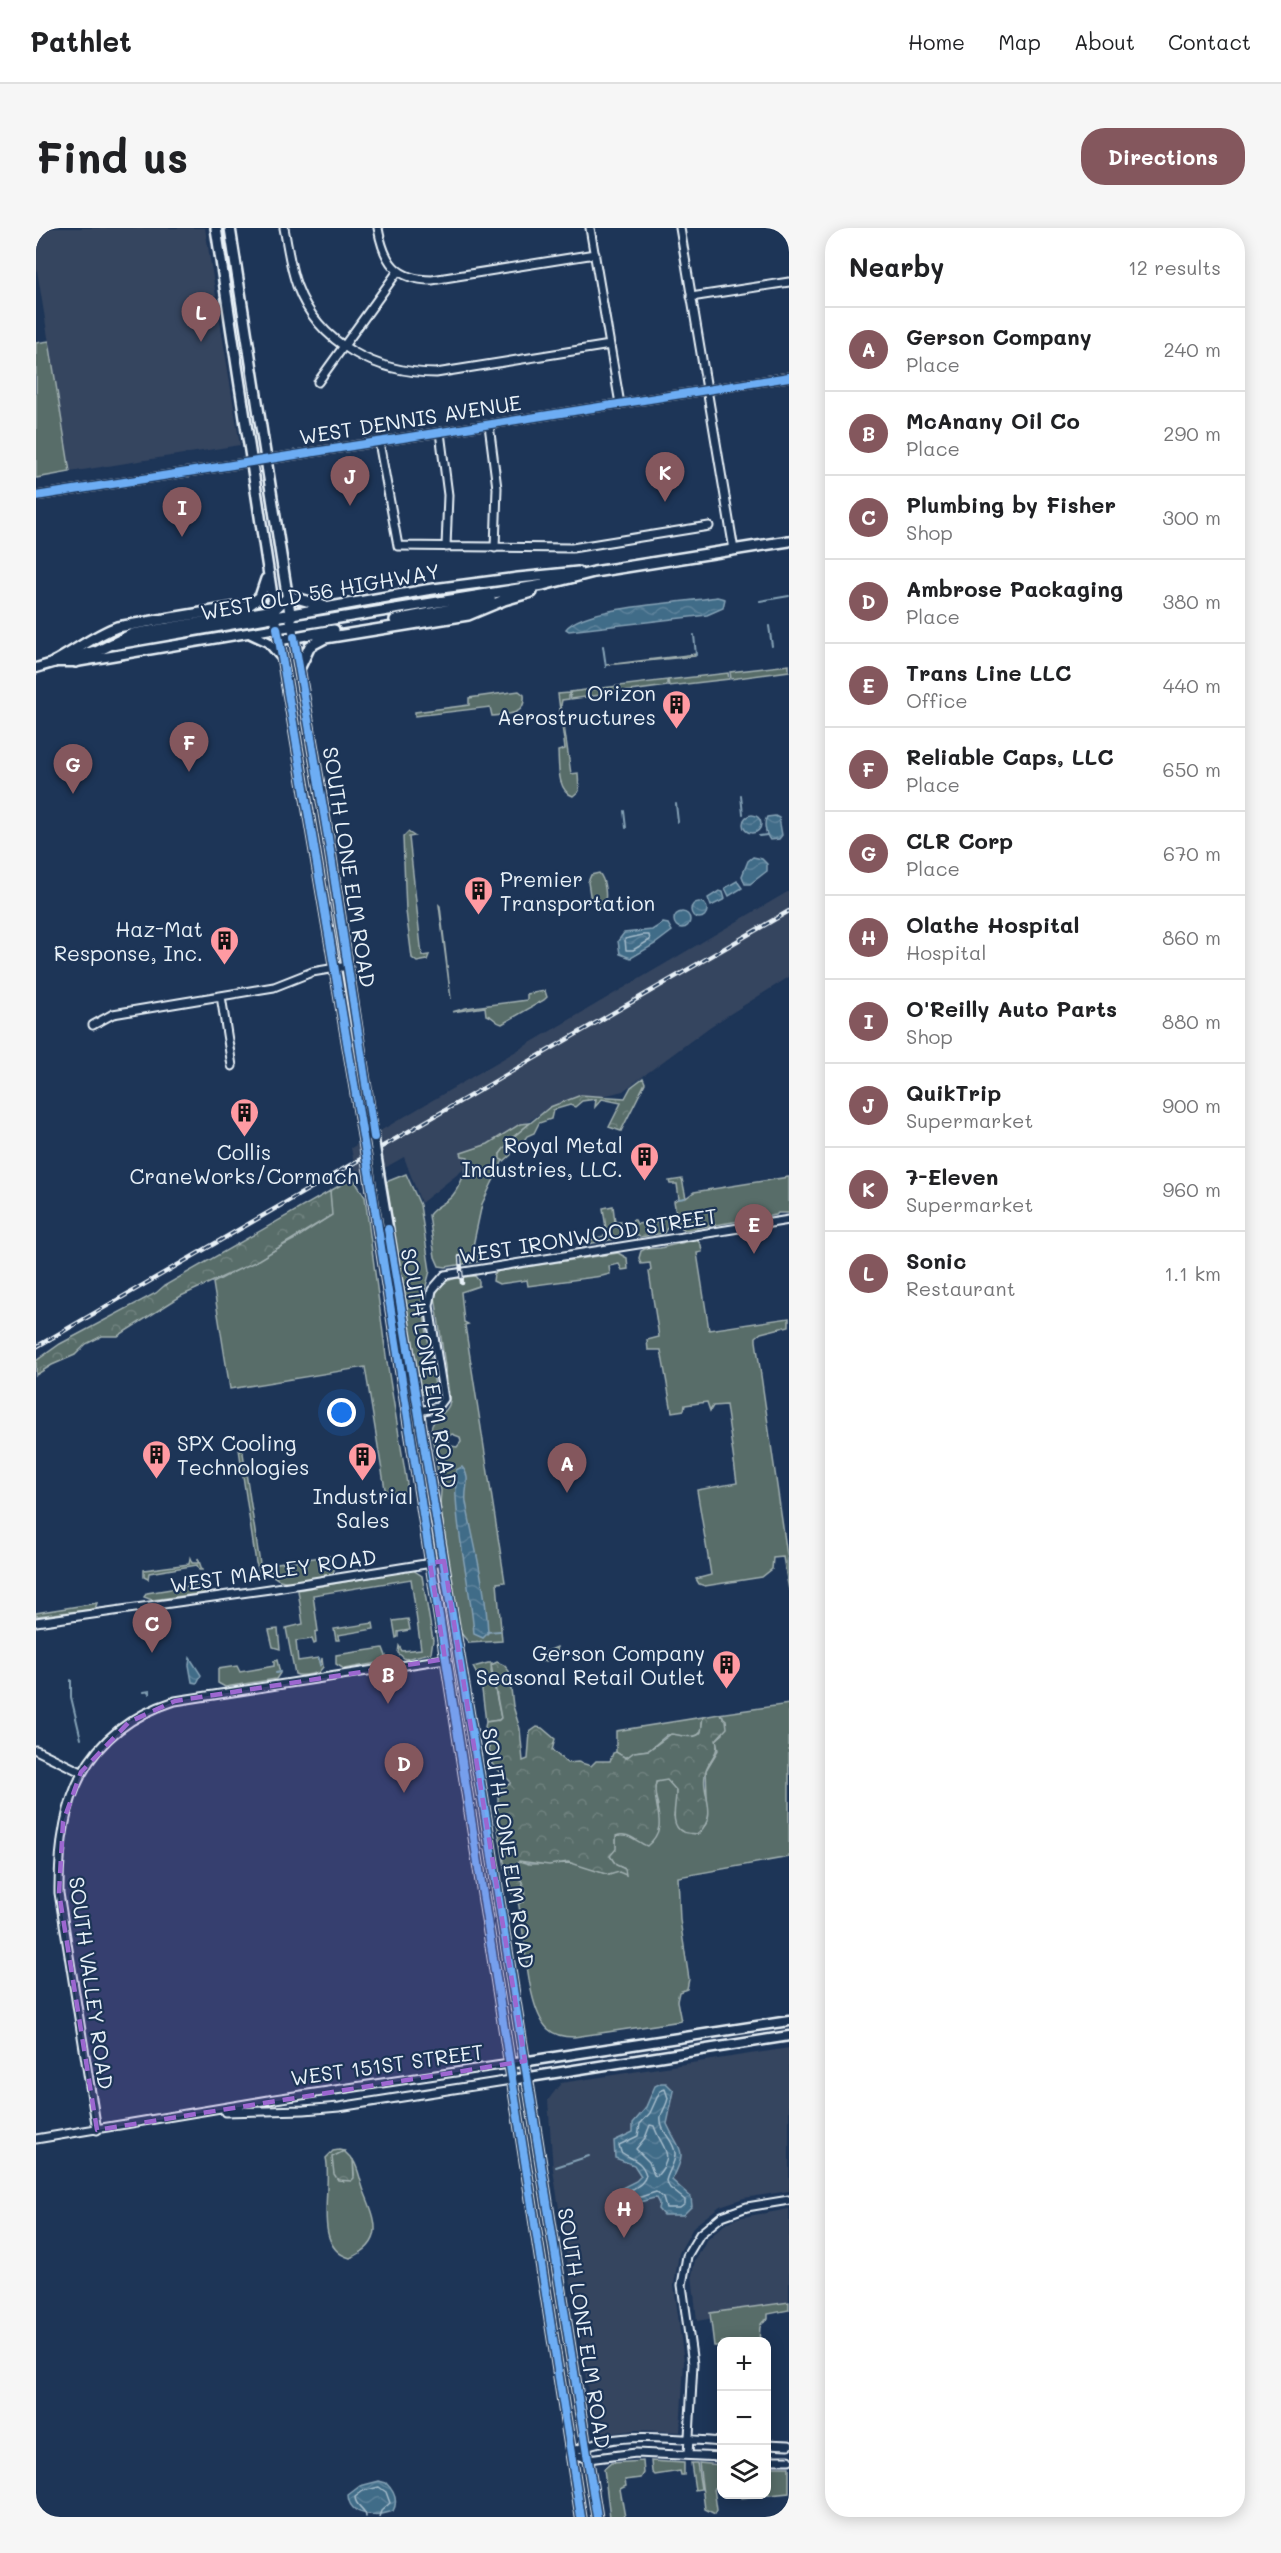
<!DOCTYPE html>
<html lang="en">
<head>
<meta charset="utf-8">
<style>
  :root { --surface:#fff; --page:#f6f6f6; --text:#202124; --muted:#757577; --line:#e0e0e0; --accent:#84575d }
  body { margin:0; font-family:Mali,sans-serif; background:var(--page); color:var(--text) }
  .controls { position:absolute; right:18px; bottom:18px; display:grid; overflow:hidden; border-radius:12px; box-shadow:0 3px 15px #0003 }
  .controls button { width:54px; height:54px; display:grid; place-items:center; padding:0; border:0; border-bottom:2px solid var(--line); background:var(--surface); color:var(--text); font:30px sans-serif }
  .you { position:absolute; left:306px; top:1185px; width:21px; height:21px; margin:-15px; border:4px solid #fff; border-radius:50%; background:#1a73e8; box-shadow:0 0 0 9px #1a73e833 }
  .badge { display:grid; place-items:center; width:39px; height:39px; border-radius:50%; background:var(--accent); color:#fff; font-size:20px; font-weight:700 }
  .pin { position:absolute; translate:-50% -50px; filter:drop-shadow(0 2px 3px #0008) }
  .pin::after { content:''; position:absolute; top:32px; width:21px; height:18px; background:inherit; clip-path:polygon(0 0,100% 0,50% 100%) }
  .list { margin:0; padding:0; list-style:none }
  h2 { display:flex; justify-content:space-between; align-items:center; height:78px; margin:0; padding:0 24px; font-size:26px }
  h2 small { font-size:20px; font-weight:400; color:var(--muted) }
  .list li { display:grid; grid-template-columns:39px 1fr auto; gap:18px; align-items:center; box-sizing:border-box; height:84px; padding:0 24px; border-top:2px solid var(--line) }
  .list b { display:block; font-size:22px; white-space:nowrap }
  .list p { margin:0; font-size:20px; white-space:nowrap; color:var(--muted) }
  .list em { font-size:20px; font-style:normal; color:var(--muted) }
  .icon { flex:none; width:33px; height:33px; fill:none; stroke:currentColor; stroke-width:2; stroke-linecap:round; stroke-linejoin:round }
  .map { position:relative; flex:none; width:753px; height:2289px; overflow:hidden; border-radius:24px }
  header { display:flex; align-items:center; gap:36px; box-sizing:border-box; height:84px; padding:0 30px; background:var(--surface); border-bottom:2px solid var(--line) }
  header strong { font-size:28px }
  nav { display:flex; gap:33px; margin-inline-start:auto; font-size:21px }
  .intro { display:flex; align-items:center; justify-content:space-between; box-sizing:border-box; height:144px; padding:0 36px }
  h1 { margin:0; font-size:42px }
  .button { padding:15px 27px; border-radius:24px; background:var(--accent); color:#fff; font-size:21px; font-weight:700 }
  main { display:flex; gap:36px; padding:0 36px }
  aside { flex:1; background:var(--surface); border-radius:24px; box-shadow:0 3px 15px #0003 }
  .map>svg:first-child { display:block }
  .built { fill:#34445f }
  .green { fill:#586d69; stroke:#a0afb0; stroke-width:1.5; fill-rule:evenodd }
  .forest { fill:url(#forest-crowns); stroke:#a0afb0; stroke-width:1.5 }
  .water { fill:url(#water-waves); stroke:#84a1b5; stroke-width:1.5 }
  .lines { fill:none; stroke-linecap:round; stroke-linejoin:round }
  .shore { stroke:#a5bccb; stroke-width:1.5 }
  .stream { stroke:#84a1b5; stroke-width:2 }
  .minor-casing { stroke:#e8f1f8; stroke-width:11 }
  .major-casing { stroke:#e8f1f8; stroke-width:13 }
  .highway-casing { stroke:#e8f1f8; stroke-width:14 }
  .minor { stroke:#1d3557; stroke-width:7 }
  .major { stroke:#1d3557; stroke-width:8 }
  .highway { stroke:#1d3557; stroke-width:9 }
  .rail-casing { stroke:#e8f1f8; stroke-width:4.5 }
  .rail { stroke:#1d3557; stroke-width:2; stroke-dasharray:7; stroke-linecap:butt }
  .major-bridge-casing { stroke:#e8f1f8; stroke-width:13; stroke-linecap:butt }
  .major-bridge { stroke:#1d3557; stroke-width:8 }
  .cycleway-casing { stroke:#1d3557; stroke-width:11 }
  .cycleway { stroke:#6dadf4; stroke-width:8 }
  .marked { fill:#9c67d0; fill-opacity:0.2; stroke:#9c67d0; stroke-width:4.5; stroke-dasharray:12 8; stroke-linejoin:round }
  .labels { text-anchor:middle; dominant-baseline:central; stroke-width:4.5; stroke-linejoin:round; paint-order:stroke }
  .street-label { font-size:21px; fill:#e8f1f8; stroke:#1d3557 }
  .poi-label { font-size:21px; fill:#e8f1f8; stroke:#1d3557; text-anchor:end }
</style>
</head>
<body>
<header>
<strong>Pathlet</strong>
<nav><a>Home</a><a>Map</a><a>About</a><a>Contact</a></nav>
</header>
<div class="intro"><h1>Find us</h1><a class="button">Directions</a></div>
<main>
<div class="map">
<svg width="753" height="2289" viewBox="0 0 753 2289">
  <defs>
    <pattern id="forest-crowns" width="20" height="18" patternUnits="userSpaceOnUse" patternTransform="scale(1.5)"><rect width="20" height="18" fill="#586d69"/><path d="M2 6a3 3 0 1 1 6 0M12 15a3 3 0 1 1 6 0" fill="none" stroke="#70827f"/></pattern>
    <pattern id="water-waves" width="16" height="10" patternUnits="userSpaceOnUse" patternTransform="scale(1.5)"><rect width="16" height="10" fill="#416c88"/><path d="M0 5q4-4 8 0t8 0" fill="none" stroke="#5c819a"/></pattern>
  </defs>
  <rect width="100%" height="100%" fill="#1d3557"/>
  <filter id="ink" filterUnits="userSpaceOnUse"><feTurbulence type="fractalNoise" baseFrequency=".0167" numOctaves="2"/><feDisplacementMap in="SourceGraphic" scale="12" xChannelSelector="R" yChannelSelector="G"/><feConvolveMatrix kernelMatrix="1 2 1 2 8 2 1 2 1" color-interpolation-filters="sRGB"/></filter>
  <g filter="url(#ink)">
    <path class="built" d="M0,0H169L204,217L34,244L0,36Z
      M753,663V749L675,798L587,863L508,883L460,916L385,975L368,929L322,955L315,920Z
      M753,1820V1963L708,1970L684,1978L658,1998L643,2025L638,2057L648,2134L644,2204L600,2202L570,2206L557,2195L517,1942L512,1872L525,1855Z
      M753,1981V2077L661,2093L656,2047L659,2032L672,2011L688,1997L701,1990Z"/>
    <path class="green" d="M13,113L34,244L0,250V115Z
      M659,426V428L570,437Z
      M753,437V443L695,451L694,444Z
      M692,445L693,451L633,458L632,452Z
      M631,452V458L535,471L534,464Z
      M483,463L488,467C490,488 472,486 456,488L454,479L379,488V484L433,477V470Z
      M533,465V471L526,472L525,477L535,546L542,545L543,563L537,568C521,563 523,538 522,523L529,521L522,466Z
      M372,604L378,608L373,609L386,728L393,727L391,732L381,734L376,730L370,683L367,609Z
      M563,645C569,651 572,671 567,678L562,679L555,673L552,654L555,647Z
      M403,677L404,678L415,771Z
      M509,763L511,769L508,772L466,796C459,795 458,788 450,787L449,779L416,784L430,780L491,772V766Z
      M494,895L476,910L464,926L467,932L446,976L437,1018L439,1026L446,1025L445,1033L410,1039L403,1038L399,1029L393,987C399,978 411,975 417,967C423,959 433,939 432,929L426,928L425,925L452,916L484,896Z
      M370,946L384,977L394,1043L386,1073L399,1158L397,1164L391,1167L386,1166L384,1162L350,954Z
      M753,949V985H742L740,987L649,1002L642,997L638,973L643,971L641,956H634L633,953L646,951L650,970L658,964Z
      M317,950L329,969L350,1128L371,1256V1263L350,1267L329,1139L194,1161L177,1055L259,1011L295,987L294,963Z
      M577,978L579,994H585L586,1005L584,1010L551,1016V1013L571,1007L567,980Z
      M627,987L631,989L632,998L628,1005L604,1009L597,1006L595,995L597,992H599L601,996L626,993Z
      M654,1013H662L665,1017L666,1024L661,1025L673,1102L753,1090V1098L725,1105L720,1109V1113L751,1327L753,1362L747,1329L737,1330L736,1341L726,1349L669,1358L663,1356L660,1351L675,1347L661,1262L701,1255L690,1177L677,1178L674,1183L671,1174L649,1177L648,1182L636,1184L625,1122H612L611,1112L623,1109L613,1044L615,1042L614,1035L605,1036L603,1030L605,1023L609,1021L624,1020Z
      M582,1025L591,1030L592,1041L586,1042L583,1036L573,1038L574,1046L566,1048L492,1058L491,1052L463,1056L457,1053L458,1046L463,1043Z
      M439,1048L443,1053V1058L425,1064L428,1094L432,1096L429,1097L469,1354L461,1355L466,1413L433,1415L424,1404L404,1277L405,1263L395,1202C396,1188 412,1187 414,1173L399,1068C404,1056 411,1051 424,1050L425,1055H427V1049ZM416,1206L424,1209L425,1214L421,1219L415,1218L412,1215V1209Z
      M203,1221H205L207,1225L226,1349L220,1335Z
      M293,1328L297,1330L299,1340L296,1347C279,1349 245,1362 235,1345L234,1336Z
      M154,1330L156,1335H162V1330L166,1342H163L161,1337L113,1345L112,1351L108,1349V1342L153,1336Z
      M377,1342L386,1348L397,1412L395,1425L369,1431L362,1425L363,1418L366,1423L385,1421L375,1351L277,1367L282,1403L279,1404L280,1415L278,1416L276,1411L260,1413L262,1433L282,1430L284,1437L286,1430L287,1439L282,1445C275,1445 267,1450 259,1446L250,1400L267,1396L262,1362Z
      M171,1355L172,1362L168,1365L116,1372L108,1369L111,1365Z
      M61,1375L59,1381L0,1388V1385Z
      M372,1391L374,1402L362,1404V1409L360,1410L357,1393Z
      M337,1395L338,1401L302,1407L303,1412H300L298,1401Z
      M242,1401L244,1421L237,1419L233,1402Z
      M521,1419L523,1431L501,1434L509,1424Z
      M347,1420L350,1428L347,1434L308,1441L300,1436V1427Z
      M241,1432L244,1445L240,1451L189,1459L182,1455V1441L201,1438L204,1444L238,1438V1433Z
      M452,1435H456L455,1443L465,1490L463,1492L450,1494L445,1454L437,1439Z
      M753,1476V1629L642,1649L644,1692L653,1751L651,1761L643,1764L641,1773L645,1793L538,1809C529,1809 518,1807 512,1801C489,1779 490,1705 482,1674L484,1675L489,1661L479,1639L480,1635L483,1633L493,1636L540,1635L573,1647L589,1641L580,1637L574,1628L580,1617V1608L585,1606L596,1608L622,1577L618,1563L620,1554L631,1551L640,1562V1579L638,1588L655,1605L662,1606L672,1593L670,1542L682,1522L680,1512L687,1506V1488L683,1486Z
      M667,1489C666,1493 666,1500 665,1504C659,1514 640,1505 631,1507L613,1522L599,1524L593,1529H587L580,1524V1503Z
      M303,1922L308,1923C297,1929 299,1933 298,1944L307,1953L318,1947L317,1932C323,1941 324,1953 328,1963C340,1992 350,2015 314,2030C275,2020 297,1957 290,1930L297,1923Z
      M753,2074V2082L732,2086V2091C720,2096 725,2103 723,2113L686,2114L685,2118H678L674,2085Z
      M607,2233L608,2245L605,2250L589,2252L590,2258L584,2261L589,2289H574L568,2241L575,2235Z
      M615,2233L648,2235V2247H645L644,2243L619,2247L616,2244Z
      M655,2235H661L665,2261L659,2262Z
      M663,2235L685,2237V2259L678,2260L681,2282L679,2286L669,2281Z
      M731,2239H753V2265L705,2270L704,2267L730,2266Z"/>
    <path class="forest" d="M607,850L609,855L585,903L573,899L585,875L566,871L559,879L560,871L546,873L539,879L534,877L517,882L515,891L503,895L498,905L491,908L483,919L475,923V927L468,933L464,931V926L476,910L514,879L545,867L589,870L595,859Z
      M294,963L296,987L219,1034L145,1068L82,1108H66L50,1116L39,1127L16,1137L0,1147V1133L24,1116L120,1065L128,1058Z
      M461,1434L468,1437L473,1443L477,1478L484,1501L487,1533L492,1531L494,1504L501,1499L506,1500L519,1511L516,1522L531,1535L542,1534L555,1538L560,1533H574L577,1525L580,1524L590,1530L598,1524L613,1522L635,1506C643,1506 659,1513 665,1504C666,1500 666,1493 667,1489L683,1486L690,1492L691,1500L680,1512C684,1525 674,1530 670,1542C663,1567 685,1584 662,1606C658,1605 650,1606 647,1604C632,1598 641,1574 640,1562L631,1552L620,1554C614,1578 636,1597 611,1618C600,1614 592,1603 580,1608V1621L574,1628L580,1637L589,1641L590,1647L583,1644L573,1647L532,1634L513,1637L483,1633L479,1639C484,1650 492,1662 487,1674H482L473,1661L459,1585L462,1581V1560L474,1556V1553L456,1536L449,1499L450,1494L463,1492L465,1490L455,1437Z
      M308,1923L317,1932L318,1950L315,1953L302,1952L298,1946L296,1929Z"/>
    <path class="water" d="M681,369L689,371L687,380L671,387L533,403L530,401C548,378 649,375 681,369Z
      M707 596a9 9 0 1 1 18 0a9 9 0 1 1-18 0Z
      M739,588L743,590L746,607L743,611L734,612C730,607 727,595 731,589Z
      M717,629L726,631L731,636V643L714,656H709L706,648L712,633Z
      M701,653L706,660L693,668L689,660Z
      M683,663L687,664L689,671L675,678L672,670Z
      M655 682a8 8 0 1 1 16 0a8 8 0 1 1-16 0Z
      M638 692a8 8 0 1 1 16 0a8 8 0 1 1-16 0Z
      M627,695L632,696L636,703L619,716L595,730L584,726L582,713L588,705L616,702Z
      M426,1239C436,1250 428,1260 430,1274C438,1318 450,1360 452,1405L447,1410L438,1406C434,1352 417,1296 420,1242Z
      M154,1430L165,1447L161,1455L156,1454L153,1437Z
      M625,1855H630L638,1863L631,1896C643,1923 653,1920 636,1952L655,1969L656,1978L647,1987H627L622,1981L623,1976L620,1970C601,1972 597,1984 577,1973L578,1964L600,1953L605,1948L598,1937L579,1930L578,1913L597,1904V1895L609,1881L619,1858Z
      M343,2253L350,2255C358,2263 363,2272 357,2283C340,2289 313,2289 312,2267L324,2258Z"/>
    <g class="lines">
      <path class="shore" d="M607,707H613L614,712L597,722H590L589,711Z
        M629,1861L632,1870C631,1877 626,1883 625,1889C623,1904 638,1911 639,1925C640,1935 632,1943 630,1953L634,1960L649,1972V1976L644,1980H630L627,1970L620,1964L592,1973L586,1970C592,1960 607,1960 610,1947C606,1932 596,1932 585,1924L583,1917L602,1908L604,1896L614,1885L624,1863Z
        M614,1897L618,1898C625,1920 641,1925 621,1948L618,1947L613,1934L600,1921L609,1910Z
        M330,2289C330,2280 319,2279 319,2269L327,2263L343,2259L350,2264L354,2275L345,2283L343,2289"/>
      <path class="stream" d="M724,373L753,368
        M733,398L736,418
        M658,407L660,427
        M567,418L570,439
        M705,568L707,586
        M640,576L642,594
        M588,583L590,600
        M723,608L731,607
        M643,971L649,970
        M451,1404L464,1403
        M283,1430L284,1437
        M240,1445L244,1444
        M35,1452V1469L45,1511
        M108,1464L114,1463L113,1466
        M520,1939L553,1928"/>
      <defs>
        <path id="minor" d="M248,0C252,20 254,39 261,58C283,117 341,145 400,145L574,117
          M342,0C348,34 360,52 396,52L559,26
          M554,0L584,176
          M644,0L698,322
          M655,69L753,54
          M282,154L362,43
          M453,197L461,260L459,320
          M404,204L412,267L410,319
          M343,214L362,318L536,320L673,298
          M0,268L753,149
          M185,768L196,838
          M57,797L77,786L238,759L276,744L312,738
          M383,1183L402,1179L408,1171L393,1078L396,1062L409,1047L753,992
          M0,1394L234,1361L408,1333
          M0,1522L45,1544
          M189,1884L268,1882L303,1879L475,1852
          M61,1902L23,1665C22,1574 46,1503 139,1473L409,1431
          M0,1911L239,1871L473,1836
          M730,2216L753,2217
          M534,2225C578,2201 638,2211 686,2214
          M534,2225L552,2231L600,2225L686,2229
          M652,2227L657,2136L646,2057L651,2028L664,2006L686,1988L711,1979L753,1972
          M730,2232H753"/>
        <path id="major" d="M256,398L292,609L334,886
          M215,406L232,414L245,429
          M78,417L239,389
          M18,434H40L241,400L324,890
          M0,440L57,423
          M345,957L450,1590L561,2289
          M336,962L545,2289
          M473,1836L753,1793
          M475,1852L753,1808"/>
        <path id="highway" d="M180,0L241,400L507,357L558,344L753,313
          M194,0L256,398
          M253,368L288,378
          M239,389L390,362L482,350L542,344
          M359,392L441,376L455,368
          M243,412L298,402
          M18,434C39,423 59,407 81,399L213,377L224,369L230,351
          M40,434L96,406L238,382L253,368
          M264,439L274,418L289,410L432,387L468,372L496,364"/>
      </defs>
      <use href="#minor" class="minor-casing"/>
      <use href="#major" class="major-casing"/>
      <use href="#highway" class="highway-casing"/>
      <use href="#minor" class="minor"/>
      <use href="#major" class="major"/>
      <use href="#highway" class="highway"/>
      <defs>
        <path id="rail" d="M424,1029L426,1055
          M0,1119L753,683"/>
      </defs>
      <use href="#rail" class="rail-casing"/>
      <use href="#rail" class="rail"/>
      <defs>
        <path id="major-bridge" d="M334,886L345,957
          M324,890L336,962"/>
      </defs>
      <use href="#major-bridge" class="major-bridge-casing"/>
      <use href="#major-bridge" class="major-bridge"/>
      <defs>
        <path id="cycleway" d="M0,268L753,149
          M241,400L336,962L545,2289
          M258,409L292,609L338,909
          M352,1001L450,1590L561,2289"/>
      </defs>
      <use href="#cycleway" class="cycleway-casing"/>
      <use href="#cycleway" class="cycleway"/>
    </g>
  </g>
  <path class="marked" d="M408,1333L489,1833L61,1902L23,1665L27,1594L45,1544L93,1494L139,1473L409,1431L394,1335Z"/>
  <defs>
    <symbol id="building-pin" viewBox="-11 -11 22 30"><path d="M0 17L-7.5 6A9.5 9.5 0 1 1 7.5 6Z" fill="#ff9aa2" stroke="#1d3557"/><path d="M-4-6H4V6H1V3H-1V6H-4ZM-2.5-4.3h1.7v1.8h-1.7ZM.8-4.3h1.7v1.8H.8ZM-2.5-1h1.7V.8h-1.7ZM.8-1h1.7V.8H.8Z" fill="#111"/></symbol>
  </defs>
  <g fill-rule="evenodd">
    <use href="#building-pin" x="624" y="460" width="33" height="45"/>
    <use href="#building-pin" x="426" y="646" width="33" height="45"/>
    <use href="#building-pin" x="172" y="696" width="33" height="45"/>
    <use href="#building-pin" x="192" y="868" width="33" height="45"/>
    <use href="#building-pin" x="592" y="912" width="33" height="45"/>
    <use href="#building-pin" x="104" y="1210" width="33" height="45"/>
    <use href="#building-pin" x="310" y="1212" width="33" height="45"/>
    <use href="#building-pin" x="674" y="1420" width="33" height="45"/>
  </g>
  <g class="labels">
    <g class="street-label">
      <text transform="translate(374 191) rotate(-9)">WEST DENNIS AVENUE</text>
      <text transform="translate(284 363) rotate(-10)">WEST OLD 56 HIGHWAY</text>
      <text transform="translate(314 639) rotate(81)">SOUTH LONE ELM ROAD</text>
      <text transform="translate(552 1007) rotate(-9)">WEST IRONWOOD STREET</text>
      <text transform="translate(394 1140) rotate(80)">SOUTH LONE ELM ROAD</text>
      <text transform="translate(237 1342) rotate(-8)">WEST MARLEY ROAD</text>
      <text transform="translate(473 1620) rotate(81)">SOUTH LONE ELM ROAD</text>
      <text transform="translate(56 1755) rotate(82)">SOUTH VALLEY ROAD</text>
      <text transform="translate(351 1836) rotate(-8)">WEST 151ST STREET</text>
      <text transform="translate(549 2100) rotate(81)">SOUTH LONE ELM ROAD</text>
    </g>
    <g class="poi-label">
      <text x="620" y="464">Orizon<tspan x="620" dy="24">Aerostructures</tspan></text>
      <text x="464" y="650" text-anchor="start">Premier<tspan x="464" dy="24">Transportation</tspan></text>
      <text x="167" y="700">Haz-Mat<tspan x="167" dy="24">Response, Inc.</tspan></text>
      <text x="587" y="916">Royal Metal<tspan x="587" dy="24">Industries, LLC.</tspan></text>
      <text x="208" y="923" text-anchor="middle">Collis<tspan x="208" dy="24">CraneWorks/Cormach</tspan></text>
      <text x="141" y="1214" text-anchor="start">SPX Cooling<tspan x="141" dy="24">Technologies</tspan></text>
      <text x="327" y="1267" text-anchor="middle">Industrial<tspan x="327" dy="24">Sales</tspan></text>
      <text x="669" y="1424">Gerson Company<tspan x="669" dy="24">Seasonal Retail Outlet</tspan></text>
    </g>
  </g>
</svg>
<div class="controls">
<button>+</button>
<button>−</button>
<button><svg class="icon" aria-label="layers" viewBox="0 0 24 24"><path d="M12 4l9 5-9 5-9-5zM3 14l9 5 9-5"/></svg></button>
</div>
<div class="you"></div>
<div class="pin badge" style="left:531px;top:1265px">A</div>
<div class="pin badge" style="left:352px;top:1476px">B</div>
<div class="pin badge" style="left:116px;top:1425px">C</div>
<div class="pin badge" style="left:368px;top:1565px">D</div>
<div class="pin badge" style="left:718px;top:1026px">E</div>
<div class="pin badge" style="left:153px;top:544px">F</div>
<div class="pin badge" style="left:37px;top:566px">G</div>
<div class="pin badge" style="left:588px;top:2010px">H</div>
<div class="pin badge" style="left:146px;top:309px">I</div>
<div class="pin badge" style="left:314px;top:278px">J</div>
<div class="pin badge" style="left:629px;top:274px">K</div>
<div class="pin badge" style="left:165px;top:114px">L</div>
</div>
<aside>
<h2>Nearby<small>12 results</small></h2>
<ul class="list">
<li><span class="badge">A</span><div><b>Gerson Company</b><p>Place</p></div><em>240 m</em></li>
<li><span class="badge">B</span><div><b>McAnany Oil Co</b><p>Place</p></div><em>290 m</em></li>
<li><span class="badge">C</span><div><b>Plumbing by Fisher</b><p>Shop</p></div><em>300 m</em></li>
<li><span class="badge">D</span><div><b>Ambrose Packaging</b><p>Place</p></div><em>380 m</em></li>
<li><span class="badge">E</span><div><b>Trans Line LLC</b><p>Office</p></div><em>440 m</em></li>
<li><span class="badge">F</span><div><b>Reliable Caps, LLC</b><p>Place</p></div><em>650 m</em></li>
<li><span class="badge">G</span><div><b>CLR Corp</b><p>Place</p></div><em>670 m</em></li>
<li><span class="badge">H</span><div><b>Olathe Hospital</b><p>Hospital</p></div><em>860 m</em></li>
<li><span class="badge">I</span><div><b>O'Reilly Auto Parts</b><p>Shop</p></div><em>880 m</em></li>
<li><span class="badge">J</span><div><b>QuikTrip</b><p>Supermarket</p></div><em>900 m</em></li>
<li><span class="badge">K</span><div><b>7-Eleven</b><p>Supermarket</p></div><em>960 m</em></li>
<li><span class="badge">L</span><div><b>Sonic</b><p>Restaurant</p></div><em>1.1 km</em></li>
</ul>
</aside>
</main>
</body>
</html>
